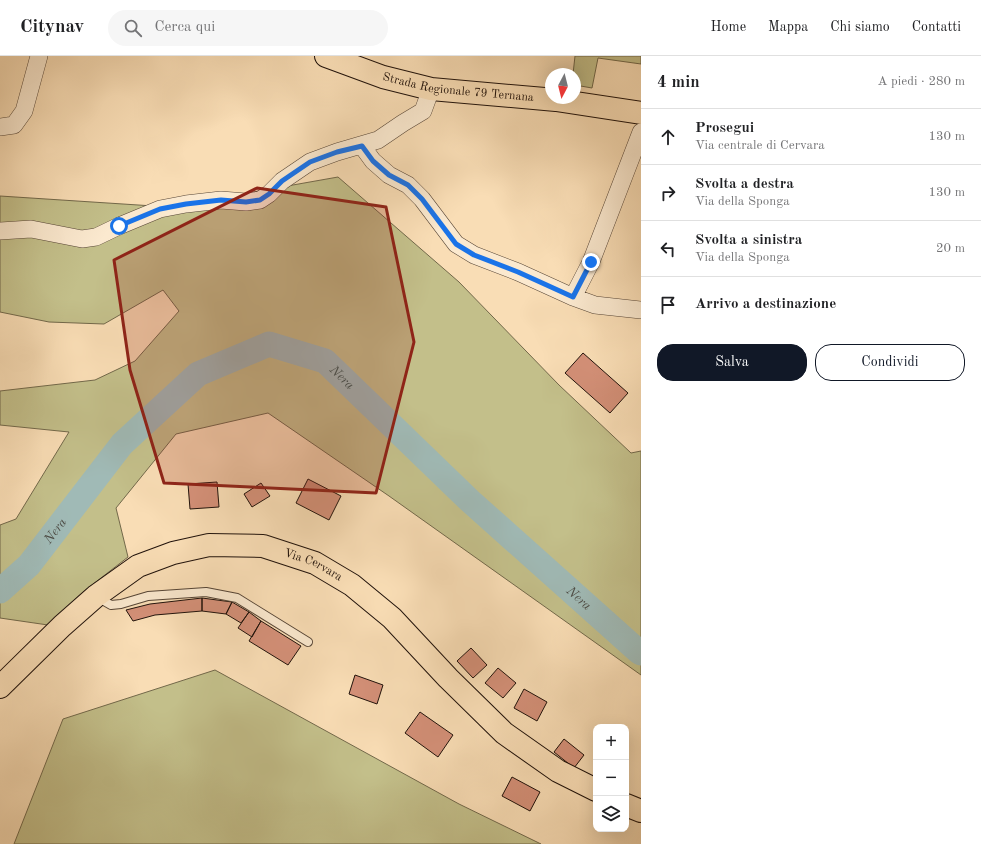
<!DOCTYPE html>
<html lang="it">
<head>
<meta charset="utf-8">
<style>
  :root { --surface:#fff; --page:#f6f6f6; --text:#202124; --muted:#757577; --line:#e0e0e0; --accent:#111827 }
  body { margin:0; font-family:"Old Standard TT",serif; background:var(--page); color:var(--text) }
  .controls { position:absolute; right:12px; bottom:12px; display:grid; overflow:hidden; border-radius:8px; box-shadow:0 4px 16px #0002 }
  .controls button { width:36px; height:36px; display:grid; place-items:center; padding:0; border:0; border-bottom:1px solid var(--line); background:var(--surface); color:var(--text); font:20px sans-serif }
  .compass { position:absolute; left:545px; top:12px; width:36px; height:36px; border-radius:50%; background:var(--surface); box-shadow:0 4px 16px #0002; rotate:187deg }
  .stop { position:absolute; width:12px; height:12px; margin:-9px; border:3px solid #1a73e8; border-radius:50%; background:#fff }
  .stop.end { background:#1a73e8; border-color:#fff; box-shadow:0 1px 4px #0008 }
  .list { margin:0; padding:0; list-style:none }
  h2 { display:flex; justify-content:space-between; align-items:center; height:52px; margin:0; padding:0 16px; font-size:17px }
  h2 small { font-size:13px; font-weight:400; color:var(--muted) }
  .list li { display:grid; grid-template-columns:26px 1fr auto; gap:12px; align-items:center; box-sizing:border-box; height:56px; padding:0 16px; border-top:1px solid var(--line) }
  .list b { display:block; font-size:15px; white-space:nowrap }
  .list p { margin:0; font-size:13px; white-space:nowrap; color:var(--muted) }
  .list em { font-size:13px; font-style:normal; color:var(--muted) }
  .actions { display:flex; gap:8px; padding:12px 16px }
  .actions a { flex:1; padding:9px 0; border:1px solid var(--accent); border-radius:16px; text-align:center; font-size:14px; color:var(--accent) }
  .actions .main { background:var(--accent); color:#fff }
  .icon { flex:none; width:22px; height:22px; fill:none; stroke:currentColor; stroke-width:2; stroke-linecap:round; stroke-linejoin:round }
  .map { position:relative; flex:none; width:641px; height:788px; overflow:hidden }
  header { display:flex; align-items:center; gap:24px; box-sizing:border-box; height:56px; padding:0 20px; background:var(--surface); border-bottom:1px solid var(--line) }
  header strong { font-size:19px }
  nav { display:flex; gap:22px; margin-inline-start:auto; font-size:14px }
  .search { width:280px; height:36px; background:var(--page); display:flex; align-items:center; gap:10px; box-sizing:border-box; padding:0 14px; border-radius:22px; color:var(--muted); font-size:15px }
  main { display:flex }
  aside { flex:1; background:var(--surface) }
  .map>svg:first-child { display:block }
  .green { fill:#c3bf8a; stroke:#72684a }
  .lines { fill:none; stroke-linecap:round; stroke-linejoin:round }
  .river { stroke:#a0bab6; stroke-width:25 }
  .building { fill:#d49078; stroke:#20120b }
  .service-casing { stroke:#564536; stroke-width:10 }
  .minor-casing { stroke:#564536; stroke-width:18 }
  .primary-casing { stroke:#20120b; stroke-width:24 }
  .service { stroke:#fbe9cf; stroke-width:8 }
  .minor { stroke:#fbe9cf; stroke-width:17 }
  .primary { stroke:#f9ddb5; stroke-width:22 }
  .route { stroke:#1a73e8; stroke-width:5 }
  .marked { fill:#8f2418; fill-opacity:0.2; stroke:#8f2418; stroke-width:3; stroke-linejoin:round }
  .labels { text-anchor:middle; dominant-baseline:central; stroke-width:4; stroke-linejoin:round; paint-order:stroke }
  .street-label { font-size:12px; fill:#20120b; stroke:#fbe9cf }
  .water-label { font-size:13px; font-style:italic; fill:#4d4d47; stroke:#fbe9cf }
</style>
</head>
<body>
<header>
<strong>Citynav</strong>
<div class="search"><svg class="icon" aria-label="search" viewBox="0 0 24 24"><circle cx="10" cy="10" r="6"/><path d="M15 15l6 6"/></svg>Cerca qui</div>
<nav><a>Home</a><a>Mappa</a><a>Chi siamo</a><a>Contatti</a></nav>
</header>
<main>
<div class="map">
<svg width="641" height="788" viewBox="0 0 641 788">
  <rect width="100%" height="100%" fill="#f9ddb5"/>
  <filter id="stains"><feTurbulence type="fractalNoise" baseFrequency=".005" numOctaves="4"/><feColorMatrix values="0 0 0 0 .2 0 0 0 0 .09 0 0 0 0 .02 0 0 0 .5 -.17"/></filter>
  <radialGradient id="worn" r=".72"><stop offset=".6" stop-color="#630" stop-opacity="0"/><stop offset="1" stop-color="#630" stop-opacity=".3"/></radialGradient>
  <path class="green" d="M575,0H641V8L598,2L592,32L575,29V18H573Z
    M338,121L459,226L559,329L631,397L641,395V619L389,440L268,357L176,378L116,452L128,501L83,536L48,569L0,562V469L16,463L69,376L0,369V335L95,324L135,305L179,255L163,234L104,268L49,266L0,256V140L169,151Z
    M215,614L459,748L541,788H14L63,663Z"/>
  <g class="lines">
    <path class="river" id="s1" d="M0,535L29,509L122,388L198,318L269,288L325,305L469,444L638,595L641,597"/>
  </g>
  <path class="building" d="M583,297L628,337L610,357L565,317Z
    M308,423L341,440L329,464L296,447Z
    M217,426L219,451L190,453L188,428Z
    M261,427L270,440L252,451L244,438Z
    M202,542V555L155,559L133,565L126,554L150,548Z
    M202,542L232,546L226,558L202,555Z
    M232,546L249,556L241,567L226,558Z
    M249,556L261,565L252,581L238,572Z
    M261,565L301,590L288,609L249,585Z
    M471,592L487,609L473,622L457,605Z
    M498,612L516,627L503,642L485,627Z
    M355,619L383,629L377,648L349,638Z
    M524,633L547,646L537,665L514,652Z
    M420,656L453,679L438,701L405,677Z
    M564,683L584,699L574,712L554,696Z
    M512,721L540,736L530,755L502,740Z"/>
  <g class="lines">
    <defs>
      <path id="service" d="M97,541L111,549L121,548L148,540L206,536L237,542L308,586"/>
      <path id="minor" d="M0,71L14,69L24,55L39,0
        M362,90L373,105L389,119L408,129L422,143L456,188L474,199L518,216L573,241L595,249L641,254
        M0,175L31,173L82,183L96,181L119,170L160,153L186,148L221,144L246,146L260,144L269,138L282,125L310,106L337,96L378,84L403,67L423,55L431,33
        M573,241L591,206L641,76"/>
      <g id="primary">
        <path id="s2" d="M326,0L383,21L431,33L556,44L641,57"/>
        <path id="s3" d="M0,631L62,570L96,540L138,510L173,497L209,489L263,490L315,507L352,529L392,562L448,622L504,677L558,715L596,734"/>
        <path d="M626,749L641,755"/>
      </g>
    </defs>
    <use href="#service" class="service-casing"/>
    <use href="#minor" class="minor-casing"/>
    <use href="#primary" class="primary-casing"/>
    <use href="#service" class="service"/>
    <use href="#minor" class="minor"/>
    <use href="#primary" class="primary"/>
  </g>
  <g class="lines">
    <path class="route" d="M119,170L160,153L186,148L221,144L246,146L260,144L269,138L282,125L310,106L337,96L362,90L373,105L389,119L408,129L422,143L456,188L474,199L518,216L573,241L591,206"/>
  </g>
  <path class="marked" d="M257,132L386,151L414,286L376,437L164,427L130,314L114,204Z"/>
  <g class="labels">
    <g class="street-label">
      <text stroke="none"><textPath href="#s2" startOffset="137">Strada Regionale 79 Ternana</textPath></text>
      <text stroke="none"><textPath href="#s3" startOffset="366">Via Cervara</textPath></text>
    </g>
    <g class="water-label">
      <text stroke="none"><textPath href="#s1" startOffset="454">Nera</textPath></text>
      <text stroke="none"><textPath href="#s1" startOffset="82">Nera</textPath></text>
      <text stroke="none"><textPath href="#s1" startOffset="778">Nera</textPath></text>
    </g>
  </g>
  <rect width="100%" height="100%" filter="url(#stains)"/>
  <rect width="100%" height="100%" fill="url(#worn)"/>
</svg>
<div class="controls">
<button>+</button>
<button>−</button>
<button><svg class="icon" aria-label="layers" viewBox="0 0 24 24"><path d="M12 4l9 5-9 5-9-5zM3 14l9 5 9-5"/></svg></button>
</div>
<svg class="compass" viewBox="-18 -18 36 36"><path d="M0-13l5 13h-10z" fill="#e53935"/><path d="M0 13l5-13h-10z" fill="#757577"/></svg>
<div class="stop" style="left:119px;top:170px"></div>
<div class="stop end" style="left:591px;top:206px"></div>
</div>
<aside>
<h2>4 min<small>A piedi · 280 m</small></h2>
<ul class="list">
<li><svg class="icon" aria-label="ahead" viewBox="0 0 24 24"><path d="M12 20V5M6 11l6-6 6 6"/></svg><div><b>Prosegui</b><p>Via centrale di Cervara</p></div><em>130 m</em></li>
<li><svg class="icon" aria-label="right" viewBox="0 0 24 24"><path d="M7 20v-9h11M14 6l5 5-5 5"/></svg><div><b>Svolta a destra</b><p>Via della Sponga</p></div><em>130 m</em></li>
<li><svg class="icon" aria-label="left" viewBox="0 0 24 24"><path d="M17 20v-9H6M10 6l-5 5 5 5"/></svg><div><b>Svolta a sinistra</b><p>Via della Sponga</p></div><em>20 m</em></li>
<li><svg class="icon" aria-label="arrive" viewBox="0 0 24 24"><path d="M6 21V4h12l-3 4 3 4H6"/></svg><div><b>Arrivo a destinazione</b></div></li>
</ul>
<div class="actions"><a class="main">Salva</a><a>Condividi</a></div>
</aside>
</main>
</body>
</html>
